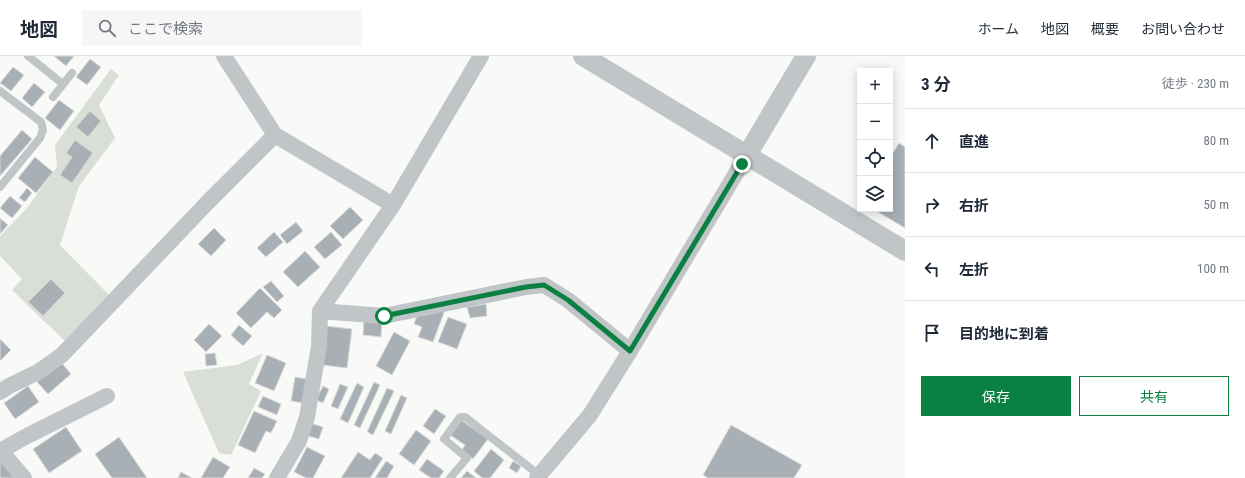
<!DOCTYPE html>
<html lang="ja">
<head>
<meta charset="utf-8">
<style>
  :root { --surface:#fff; --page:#f6f6f7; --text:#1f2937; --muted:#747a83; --line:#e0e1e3; --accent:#0b8043 }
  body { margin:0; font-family:"Roboto Condensed","Noto Sans JP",sans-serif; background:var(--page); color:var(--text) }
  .controls { position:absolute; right:12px; top:12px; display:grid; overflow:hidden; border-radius:0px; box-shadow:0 2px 10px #0003 }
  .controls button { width:36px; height:36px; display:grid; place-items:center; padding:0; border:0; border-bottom:1px solid var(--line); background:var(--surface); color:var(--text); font:20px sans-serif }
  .stop { position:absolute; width:12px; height:12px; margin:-9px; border:3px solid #0b8043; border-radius:50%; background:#fff }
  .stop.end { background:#0b8043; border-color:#fff; box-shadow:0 1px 4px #0008 }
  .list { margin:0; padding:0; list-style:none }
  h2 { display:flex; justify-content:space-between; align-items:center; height:52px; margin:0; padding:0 16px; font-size:17px }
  h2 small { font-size:13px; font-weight:400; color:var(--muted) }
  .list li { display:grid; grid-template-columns:26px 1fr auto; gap:12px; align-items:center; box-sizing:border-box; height:64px; padding:0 16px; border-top:1px solid var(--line) }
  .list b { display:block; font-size:15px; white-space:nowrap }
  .list em { font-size:13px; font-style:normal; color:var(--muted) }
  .actions { display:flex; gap:8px; padding:12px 16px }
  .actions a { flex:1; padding:9px 0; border:1px solid var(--accent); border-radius:0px; text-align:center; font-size:14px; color:var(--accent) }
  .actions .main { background:var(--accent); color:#fff }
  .icon { flex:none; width:22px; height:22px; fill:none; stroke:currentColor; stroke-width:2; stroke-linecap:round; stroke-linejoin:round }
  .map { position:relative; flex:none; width:905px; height:422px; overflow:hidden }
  header { display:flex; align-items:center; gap:24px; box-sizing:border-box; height:56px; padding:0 20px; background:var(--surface); border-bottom:1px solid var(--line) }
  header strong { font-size:19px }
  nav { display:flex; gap:22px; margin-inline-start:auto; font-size:14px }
  .search { width:280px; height:36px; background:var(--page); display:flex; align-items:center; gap:10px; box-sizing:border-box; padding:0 14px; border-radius:0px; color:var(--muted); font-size:15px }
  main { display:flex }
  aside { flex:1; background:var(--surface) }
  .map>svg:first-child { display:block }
  .green { fill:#d9ded6 }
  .building { fill:#a8b0b6; stroke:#dbdbd9 }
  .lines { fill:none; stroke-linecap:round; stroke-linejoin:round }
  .service { stroke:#c0c5c8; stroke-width:8 }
  .minor { stroke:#c0c5c8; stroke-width:16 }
  .tertiary { stroke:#c0c5c8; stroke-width:20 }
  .route { stroke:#0b8043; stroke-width:5 }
</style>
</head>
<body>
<header>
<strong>地図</strong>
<div class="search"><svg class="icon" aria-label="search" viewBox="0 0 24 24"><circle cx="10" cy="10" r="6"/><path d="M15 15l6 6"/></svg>ここで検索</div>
<nav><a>ホーム</a><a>地図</a><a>概要</a><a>お問い合わせ</a></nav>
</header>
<main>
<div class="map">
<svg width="905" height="422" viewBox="0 0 905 422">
  <rect width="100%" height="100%" fill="#f9f9f7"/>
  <path class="green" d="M111,13L119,19L99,49L115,82L79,130L60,189L114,244L70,290L12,234L22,223L0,200V180L26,153L57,111L55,89Z
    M263,297L249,328L261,335L231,399L219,397L183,316L237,309Z"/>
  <path class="building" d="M54,0H74L66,10Z
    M90,3L101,11L87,29L76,21Z
    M13,11L24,19L11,35L0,27Z
    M34,27L45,36L32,51L22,42Z
    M59,44L74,55L60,74L45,62Z
    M90,55L101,65L88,81L76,71Z
    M22,74L32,83L0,120V100Z
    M75,84L93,97L72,127L60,119L72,101L66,97Z
    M899,87L905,91V172L873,153H890V102Z
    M35,101L53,116L36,137L18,122Z
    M27,132L32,137L25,146L19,142Z
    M10,140L22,150L12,162L0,152Z
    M350,151L363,164L343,183L330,170Z
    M0,162L8,169L0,178Z
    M296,166L303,175L287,188L280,179Z
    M214,172L226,184L211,200L198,188Z
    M274,176L283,186L266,201L257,192Z
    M331,176L342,189L325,203L314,191Z
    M305,195L320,211L298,231L283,216Z
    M51,223L65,237L43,260L28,246Z
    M271,225L284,240L277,246L263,231Z
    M260,232L282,254L274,262L267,256L251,272L236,257Z
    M486,248L487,260L470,262L467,251Z
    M445,254L433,286L418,281L422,271L414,268L417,260Z
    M448,261L467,268L457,293L438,286Z
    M364,263L382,264L381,281L363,279Z
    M209,268L222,280L206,296L194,284Z
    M239,269L252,280L243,290L231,279Z
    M326,270L352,273L347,312L322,309Z
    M394,276L410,285L392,319L376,310Z
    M0,283L11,294L0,305Z
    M215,297L217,309L206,310L205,298Z
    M267,299L286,307L274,335L255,327Z
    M60,305L71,318L48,338L37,326Z
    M295,321L307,323L303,347L291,345Z
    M374,326L380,329L360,372L354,369Z
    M357,327L364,331L348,367L340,363Z
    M340,328L348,331L338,353L331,350Z
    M28,330L39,346L15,363L4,347Z
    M323,330L329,333L323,347L316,344Z
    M387,332L394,335L373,379L367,376Z
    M401,339L407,342L391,378L385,375Z
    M263,340L281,348L277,359L258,351Z
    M435,353L446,360L434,378L423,370Z
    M254,355L277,365L271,377L266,375L255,397L238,389Z
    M461,364L488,383L473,403L462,394L465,389L450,379Z
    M310,367L323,371L319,383L305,379Z
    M731,369L802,409L794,422H708L703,419Z
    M66,371L82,395L49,417L33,393Z
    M416,374L431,385L414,409L399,398Z
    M119,381L147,422H112L95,398Z
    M307,391L325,400L313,422H306L294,416Z
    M491,393L504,404L490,422H482L474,415Z
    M358,396L370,404L375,397L383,402L370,422H341Z
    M213,401L230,411L223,422H201Z
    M427,403L444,415L439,422H431L419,414Z
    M0,404L15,422H0Z
    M386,405L394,410L387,422H375Z
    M513,405L521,410L517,417L509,412Z
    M254,412L265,418L262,422H248Z
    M467,415L476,422H461Z
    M181,416L192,422H178Z"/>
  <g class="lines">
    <path class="service" d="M28,0L63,28
      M0,35L41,66L43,74L40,82L0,131
      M53,41L72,17
      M450,422L467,402L444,383L460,361H465L539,419"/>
    <path class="minor" d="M224,0L275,79L393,149
      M320,255L384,260L526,231L544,229L568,244L630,295L747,99
      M0,336L9,330L38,316L62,299L207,147L275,79
      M0,394L24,422
      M0,395L27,380L107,340
      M277,422L299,385L307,361L319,290L320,255L393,149L481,0
      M537,422L590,359L630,295"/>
    <path class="tertiary" d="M583,0L905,195
      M747,99L806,0"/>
  </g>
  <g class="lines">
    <path class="route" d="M384,260L526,231L544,229L568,244L630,295L742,108"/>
  </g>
</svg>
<div class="controls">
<button>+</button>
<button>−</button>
<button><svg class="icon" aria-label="locate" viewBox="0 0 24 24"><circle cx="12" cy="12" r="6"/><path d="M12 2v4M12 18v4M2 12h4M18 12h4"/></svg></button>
<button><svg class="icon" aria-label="layers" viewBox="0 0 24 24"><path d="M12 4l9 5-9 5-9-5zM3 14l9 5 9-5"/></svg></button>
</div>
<div class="stop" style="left:384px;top:260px"></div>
<div class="stop end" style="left:742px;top:108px"></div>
</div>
<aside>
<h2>3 分<small>徒歩 · 230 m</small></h2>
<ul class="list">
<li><svg class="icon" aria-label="ahead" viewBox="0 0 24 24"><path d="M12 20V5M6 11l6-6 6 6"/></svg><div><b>直進</b></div><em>80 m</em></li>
<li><svg class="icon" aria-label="right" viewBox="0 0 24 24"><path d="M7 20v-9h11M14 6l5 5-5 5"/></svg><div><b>右折</b></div><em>50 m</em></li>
<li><svg class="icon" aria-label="left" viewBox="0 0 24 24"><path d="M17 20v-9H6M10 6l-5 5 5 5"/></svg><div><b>左折</b></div><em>100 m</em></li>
<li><svg class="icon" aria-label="arrive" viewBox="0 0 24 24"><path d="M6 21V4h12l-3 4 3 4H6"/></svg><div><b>目的地に到着</b></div></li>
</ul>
<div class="actions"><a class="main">保存</a><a>共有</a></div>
</aside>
</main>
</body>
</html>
